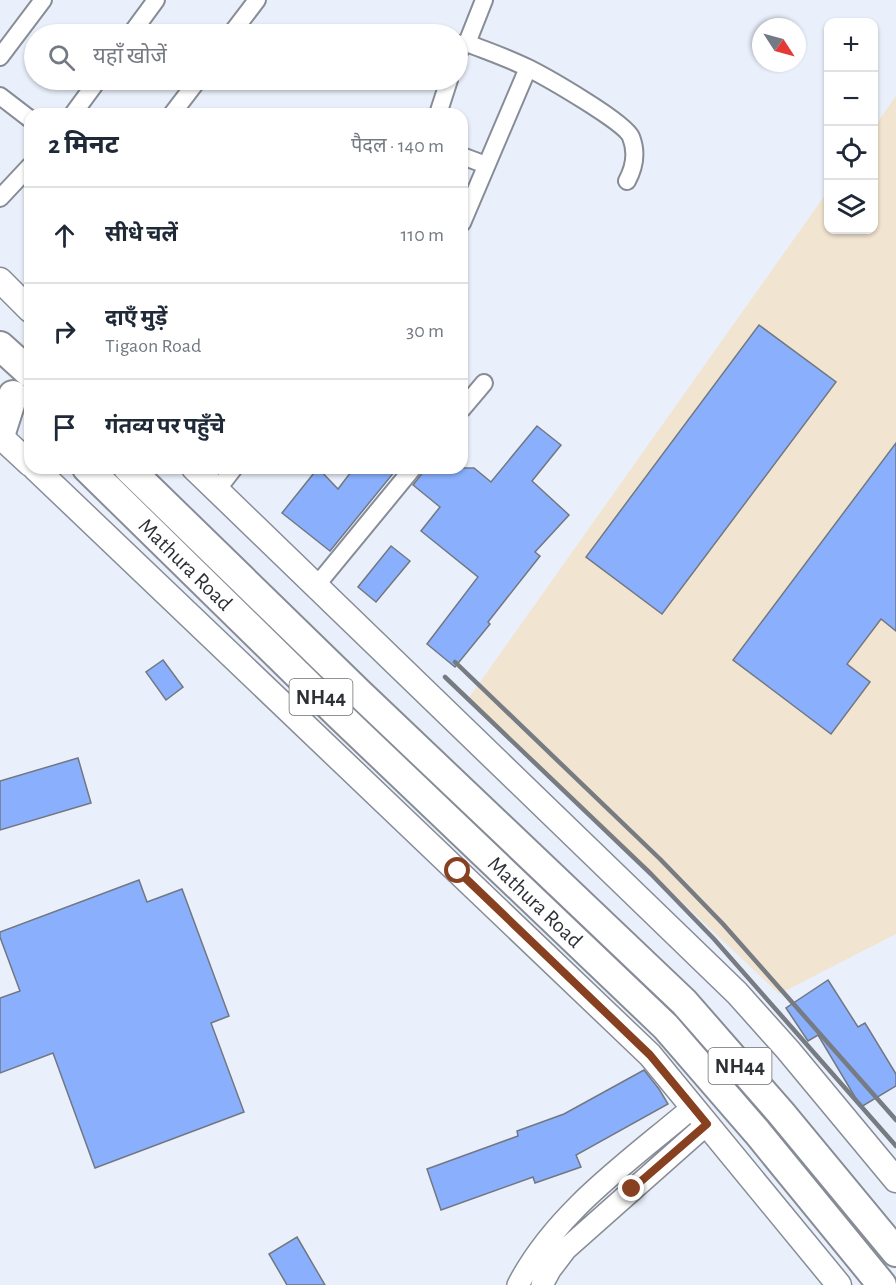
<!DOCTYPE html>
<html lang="hi">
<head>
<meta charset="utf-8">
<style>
  :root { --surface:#fff; --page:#f6f6f7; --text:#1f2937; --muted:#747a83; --line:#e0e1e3 }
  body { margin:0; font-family:"Alegreya Sans","Noto Sans Devanagari",sans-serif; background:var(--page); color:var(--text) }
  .controls { position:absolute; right:18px; top:18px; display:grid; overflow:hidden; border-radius:12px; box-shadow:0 2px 4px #0004 }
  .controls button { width:54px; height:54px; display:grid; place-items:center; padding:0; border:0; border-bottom:2px solid var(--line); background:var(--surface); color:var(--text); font:30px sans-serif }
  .compass { position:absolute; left:752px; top:18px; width:54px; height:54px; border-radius:50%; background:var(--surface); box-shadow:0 2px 4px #0004; rotate:126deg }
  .stop { position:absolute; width:18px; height:18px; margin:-14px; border:4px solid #884120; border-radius:50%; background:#fff }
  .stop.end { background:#884120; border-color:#fff; box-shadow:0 2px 6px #0008 }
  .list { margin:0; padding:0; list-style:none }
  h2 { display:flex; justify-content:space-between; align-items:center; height:78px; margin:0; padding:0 24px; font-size:26px }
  h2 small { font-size:20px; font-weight:400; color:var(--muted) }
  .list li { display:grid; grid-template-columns:39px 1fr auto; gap:18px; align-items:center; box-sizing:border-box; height:96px; padding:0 24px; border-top:2px solid var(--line) }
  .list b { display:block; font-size:22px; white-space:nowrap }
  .list p { margin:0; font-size:20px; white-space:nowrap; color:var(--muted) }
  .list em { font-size:20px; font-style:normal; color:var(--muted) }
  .icon { flex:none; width:33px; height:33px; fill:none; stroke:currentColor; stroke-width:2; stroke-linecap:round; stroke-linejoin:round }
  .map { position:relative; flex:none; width:896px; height:1285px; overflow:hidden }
  .search { position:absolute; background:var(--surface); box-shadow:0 2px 4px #0004; left:24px; top:24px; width:444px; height:66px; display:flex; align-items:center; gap:15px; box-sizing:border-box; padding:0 21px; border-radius:33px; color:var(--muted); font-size:22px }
  .panel { position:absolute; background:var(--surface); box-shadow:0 2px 4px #0004; left:24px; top:108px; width:444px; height:366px; border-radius:18px }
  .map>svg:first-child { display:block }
  .industrial { fill:#f1e4d0 }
  .building { fill:#8ab0fd; stroke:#727781; stroke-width:1.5 }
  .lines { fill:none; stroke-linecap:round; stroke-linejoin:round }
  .minor-casing { stroke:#878c96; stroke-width:20 }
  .tertiary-casing { stroke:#878c96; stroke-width:24 }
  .secondary-casing { stroke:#878c96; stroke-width:27 }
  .trunk-casing { stroke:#878c96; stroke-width:32 }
  .minor { stroke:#fff; stroke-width:16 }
  .tertiary { stroke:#fff; stroke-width:21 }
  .secondary { stroke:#fff; stroke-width:24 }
  .trunk { stroke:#fff; stroke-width:28 }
  .rail { stroke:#777b82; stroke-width:4.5 }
  .route { stroke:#884120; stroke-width:8 }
  .labels { text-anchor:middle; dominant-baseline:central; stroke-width:5; stroke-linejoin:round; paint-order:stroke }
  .shield { fill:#fff; stroke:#6c6e71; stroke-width:1.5 }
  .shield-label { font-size:21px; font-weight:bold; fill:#2d3034 }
  .street-label { font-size:22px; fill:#2d3034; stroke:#fff }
</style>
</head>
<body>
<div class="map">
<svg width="896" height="1285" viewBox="0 0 896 1285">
  <rect width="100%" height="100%" fill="#eaf0fb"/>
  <path class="industrial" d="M896,96V934L779,994L468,699L828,191V230H874V127Z"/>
  <path class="building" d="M759,325L836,382L662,614L586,557Z
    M537,426L561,445L532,481L569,515L535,552L540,556L488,622L490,624L455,667L427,644L478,577L421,531L440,507L413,485L421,475L423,468H474L491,482Z
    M896,443V631L881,619L847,664L870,682L831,734L733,660Z
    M318,468L338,489L354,468H399L396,472L395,471L330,551L282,513Z
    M391,546L410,561L376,602L358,587Z
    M163,660L183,687L166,700L146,672Z
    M78,758L91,803L0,830V781Z
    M139,880L147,902L182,889L229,1016L211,1023L244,1112L95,1168L53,1053L0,1073V998L20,991L0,937V932Z
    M828,980L858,1027L865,1023L896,1074V1086L861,1107L818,1035L808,1041L786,1008Z
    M644,1070L659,1089L668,1104L576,1155L581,1167L535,1183L533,1177L441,1210L427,1169L518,1136L517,1131L564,1114Z
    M297,1237L325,1285H287L269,1254Z"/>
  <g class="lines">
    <defs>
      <path id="minor" d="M131,34L156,0
        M231,34L257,0
        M467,43C487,51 508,58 528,68C546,77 625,122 631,137C637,152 634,168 627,181
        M458,54L464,43H467L484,0
        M0,57L43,0
        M0,96L30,119
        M73,114L98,80
        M172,114L198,80
        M438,114L449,80
        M462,156L486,165
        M0,198L30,166
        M462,223L528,68
        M462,409L484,383
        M217,490L234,468
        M316,586L413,468"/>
      <path id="tertiary" d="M518,1285C556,1211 631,1160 693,1107
        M542,1285L550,1270L566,1249L707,1124"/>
      <path id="secondary" d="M0,280L30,310
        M0,436L30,464
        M35,468L650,1055L839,1285
        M194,468L737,993L788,1050L896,1180"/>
      <g id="trunk">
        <path d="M0,346L30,373"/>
        <path d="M0,436L13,395"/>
        <path id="s1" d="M87,468L339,715L666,1027L757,1132L882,1285"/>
        <path d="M128,468L358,692L684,1002L781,1113L896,1252"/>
      </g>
    </defs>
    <use href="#minor" class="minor-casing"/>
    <use href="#tertiary" class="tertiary-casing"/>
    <use href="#secondary" class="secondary-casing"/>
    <use href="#trunk" class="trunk-casing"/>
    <use href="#minor" class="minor"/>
    <use href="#tertiary" class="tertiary"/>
    <use href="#secondary" class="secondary"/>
    <use href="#trunk" class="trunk"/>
    <path class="rail" d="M455,662L660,859L723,924L896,1120
      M445,677L651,874L714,939L896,1146"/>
  </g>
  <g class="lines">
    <path class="route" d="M458,871L650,1055L707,1124L632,1189"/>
  </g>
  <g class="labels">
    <g class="shield">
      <rect x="289.5" y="679" width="63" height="36" rx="4.5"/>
      <rect x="708.5" y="1048" width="63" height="36" rx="4.5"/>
    </g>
    <g class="shield-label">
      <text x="321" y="697">NH44</text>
      <text x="740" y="1066">NH44</text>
    </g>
    <g class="street-label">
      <text stroke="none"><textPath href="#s1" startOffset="138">Mathura Road</textPath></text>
      <text stroke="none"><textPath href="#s1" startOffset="624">Mathura Road</textPath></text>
    </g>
  </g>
</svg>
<div class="controls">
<button>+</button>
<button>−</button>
<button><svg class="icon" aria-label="locate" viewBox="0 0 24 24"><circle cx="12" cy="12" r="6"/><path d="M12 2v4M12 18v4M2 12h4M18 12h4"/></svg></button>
<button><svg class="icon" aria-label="layers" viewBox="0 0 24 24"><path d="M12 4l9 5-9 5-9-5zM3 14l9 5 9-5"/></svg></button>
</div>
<svg class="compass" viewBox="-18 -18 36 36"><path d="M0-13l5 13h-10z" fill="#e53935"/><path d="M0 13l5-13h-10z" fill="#747a83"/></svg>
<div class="stop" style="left:458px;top:871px"></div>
<div class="stop end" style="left:632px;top:1189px"></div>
<div class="search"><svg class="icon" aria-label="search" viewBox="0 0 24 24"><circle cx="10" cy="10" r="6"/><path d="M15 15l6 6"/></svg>यहाँ खोजें</div>
<section class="panel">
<h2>2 मिनट<small>पैदल · 140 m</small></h2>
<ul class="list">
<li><svg class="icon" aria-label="ahead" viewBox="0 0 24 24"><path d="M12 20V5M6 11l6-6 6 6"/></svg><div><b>सीधे चलें</b></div><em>110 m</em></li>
<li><svg class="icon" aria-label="right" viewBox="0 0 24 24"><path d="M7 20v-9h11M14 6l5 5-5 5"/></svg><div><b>दाएँ मुड़ें</b><p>Tigaon Road</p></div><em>30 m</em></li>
<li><svg class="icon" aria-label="arrive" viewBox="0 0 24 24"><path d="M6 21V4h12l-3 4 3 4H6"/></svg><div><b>गंतव्य पर पहुँचे</b></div></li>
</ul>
</section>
</div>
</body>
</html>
